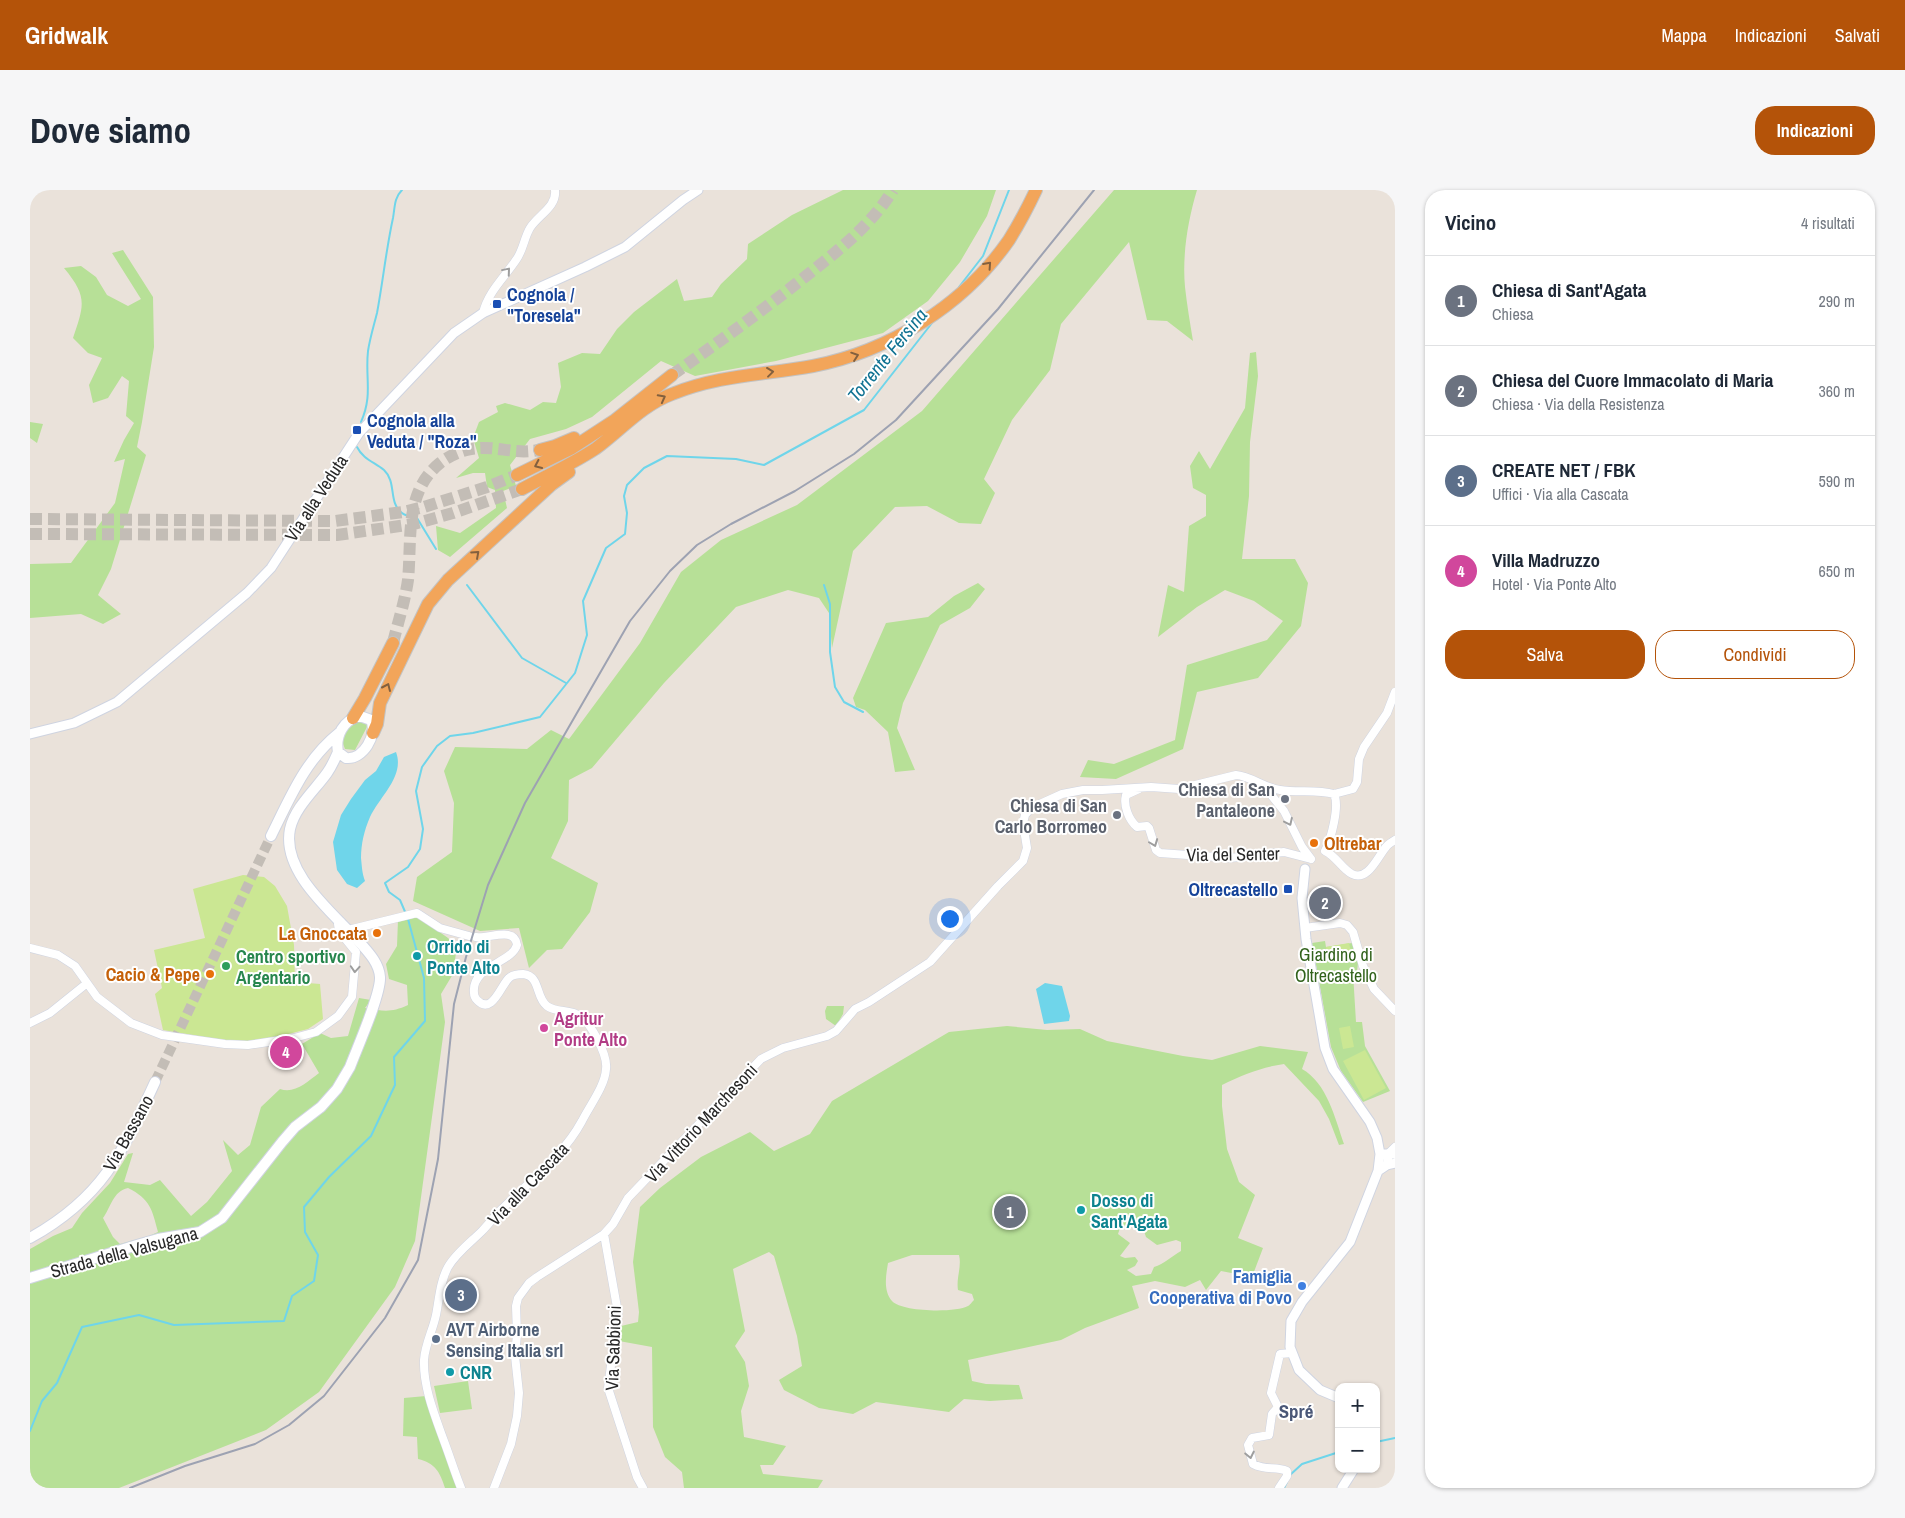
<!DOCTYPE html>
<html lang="it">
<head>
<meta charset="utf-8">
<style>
  :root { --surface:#fff; --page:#f6f6f7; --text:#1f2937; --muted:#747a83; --line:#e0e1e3; --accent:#b45309 }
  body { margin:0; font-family:"Archivo Narrow",sans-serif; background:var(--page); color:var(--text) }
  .controls { position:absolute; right:15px; bottom:15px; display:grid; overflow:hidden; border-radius:10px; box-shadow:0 1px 4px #0004 }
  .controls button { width:45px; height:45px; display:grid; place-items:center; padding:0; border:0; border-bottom:1px solid var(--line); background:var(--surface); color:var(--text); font:25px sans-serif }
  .you { position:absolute; left:919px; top:728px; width:18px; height:18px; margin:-12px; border:4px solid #fff; border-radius:50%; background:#1a73e8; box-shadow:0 0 0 8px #1a73e833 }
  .badge { display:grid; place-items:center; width:32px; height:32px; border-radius:50%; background:var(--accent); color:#fff; font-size:16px; font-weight:700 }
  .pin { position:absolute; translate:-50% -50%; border:2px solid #fff; box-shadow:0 1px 5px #0006 }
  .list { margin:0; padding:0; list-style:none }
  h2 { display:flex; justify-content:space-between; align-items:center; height:65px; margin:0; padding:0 20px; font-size:21px }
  h2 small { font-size:16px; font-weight:400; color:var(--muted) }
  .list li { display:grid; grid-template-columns:32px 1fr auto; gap:15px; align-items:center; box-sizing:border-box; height:90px; padding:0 20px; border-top:1px solid var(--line) }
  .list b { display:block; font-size:19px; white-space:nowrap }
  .list p { margin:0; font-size:16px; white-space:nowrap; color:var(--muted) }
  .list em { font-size:16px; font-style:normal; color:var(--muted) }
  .actions { display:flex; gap:10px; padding:15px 20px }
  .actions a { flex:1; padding:11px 0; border:1px solid var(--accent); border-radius:20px; text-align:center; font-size:18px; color:var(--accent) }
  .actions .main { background:var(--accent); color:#fff }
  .map { position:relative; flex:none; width:1365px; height:1298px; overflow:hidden; border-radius:20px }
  header { display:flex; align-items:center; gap:30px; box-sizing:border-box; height:70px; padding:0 25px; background:var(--accent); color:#fff }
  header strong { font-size:24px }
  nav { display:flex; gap:28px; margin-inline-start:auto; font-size:18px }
  .intro { display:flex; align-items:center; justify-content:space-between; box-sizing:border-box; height:120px; padding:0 30px }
  h1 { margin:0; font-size:35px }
  .button { padding:12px 22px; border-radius:20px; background:var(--accent); color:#fff; font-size:18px; font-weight:700 }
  main { display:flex; gap:30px; padding:0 30px }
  aside { flex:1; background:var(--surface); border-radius:20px; box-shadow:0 1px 4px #0004 }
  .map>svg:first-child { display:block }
  .green { fill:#b7e097; fill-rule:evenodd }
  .pitch { fill:#cbe793 }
  .water { fill:#6fd5ea }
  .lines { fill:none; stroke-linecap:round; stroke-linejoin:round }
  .stream { stroke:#6fd5ea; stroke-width:2 }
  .secondary-tunnel { stroke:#c3bdb6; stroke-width:10; stroke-dasharray:10 5; stroke-linecap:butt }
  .trunk-tunnel { stroke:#c3bdb6; stroke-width:12; stroke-dasharray:12 6; stroke-linecap:butt }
  .minor-casing { stroke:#cfd4e1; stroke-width:9 }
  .tertiary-casing { stroke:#cfd4e1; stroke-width:11 }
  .secondary-casing { stroke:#cfd4e1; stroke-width:12 }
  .trunk-casing { stroke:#c3c3c3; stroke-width:14 }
  .minor { stroke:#fff; stroke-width:8 }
  .tertiary { stroke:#fff; stroke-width:9 }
  .secondary { stroke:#fff; stroke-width:10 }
  .trunk { stroke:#f2a55a; stroke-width:12 }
  .rail { stroke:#9da2b2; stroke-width:2 }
  .oneway { stroke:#83603e }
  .oneway2 { stroke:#9e9e9e }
  .transit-dot { fill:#1a4fb4; stroke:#fff; stroke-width:2 }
  .worship-dot { fill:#6b7280; stroke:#fff; stroke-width:2 }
  .food-dot { fill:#e8710a; stroke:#fff; stroke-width:2 }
  .culture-dot { fill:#0f9aa8; stroke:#fff; stroke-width:2 }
  .leisure-dot { fill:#2e9e5b; stroke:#fff; stroke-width:2 }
  .hotel-dot { fill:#d1479c; stroke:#fff; stroke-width:2 }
  .shop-dot { fill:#3f7fe0; stroke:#fff; stroke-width:2 }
  .service-dot { fill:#5c6f8a; stroke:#fff; stroke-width:2 }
  .labels { text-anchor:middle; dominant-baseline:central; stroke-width:4; stroke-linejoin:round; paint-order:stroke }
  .transit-label { font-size:18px; font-weight:bold; fill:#164399; stroke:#fff; text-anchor:start }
  .street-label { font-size:18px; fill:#282828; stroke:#fff }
  .worship-label { font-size:18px; font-weight:bold; fill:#5b616d; stroke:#fff; text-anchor:end }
  .food-label { font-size:18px; font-weight:bold; fill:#c56008; stroke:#fff; text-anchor:end }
  .culture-label { font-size:18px; font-weight:bold; fill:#0d838f; stroke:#fff; text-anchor:start }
  .park-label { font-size:18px; fill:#31621b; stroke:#fff }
  .leisure-label { font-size:18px; font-weight:bold; fill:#27864d; stroke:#fff; text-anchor:start }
  .hotel-label { font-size:18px; font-weight:bold; fill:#b23c85; stroke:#fff; text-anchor:start }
  .shop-label { font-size:18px; font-weight:bold; fill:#366cbe; stroke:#fff; text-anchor:end }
  .service-label { font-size:18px; font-weight:bold; fill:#4e5e75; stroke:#fff; text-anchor:start }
  .water-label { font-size:19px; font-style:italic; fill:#117393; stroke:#fff }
  .neighbourhood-label { font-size:19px; font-weight:bold; fill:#4a5777; stroke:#fff }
</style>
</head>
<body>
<header>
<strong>Gridwalk</strong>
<nav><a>Mappa</a><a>Indicazioni</a><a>Salvati</a></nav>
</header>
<div class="intro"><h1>Dove siamo</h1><a class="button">Indicazioni</a></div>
<main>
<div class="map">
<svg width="1365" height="1298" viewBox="0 0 1365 1298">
  <rect width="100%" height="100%" fill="#eae2da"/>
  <path class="green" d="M813,0H966L957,26L930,72L898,111L853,143L746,171L665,186L631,171L562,227L536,239L500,249L480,275L486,296L473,301L477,318L420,367L408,360L406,336L430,343L466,318L465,300L457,297L455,283H443L426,288L449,268L443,248L449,232L468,222L466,216L475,213L500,220L513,212L526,213L531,197L528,173L552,163L570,164L587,139L604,122L647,89L654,111L682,107L691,94L717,69L718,54L762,25Z
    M1084,0H1167C1158,30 1152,65 1155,97C1157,115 1160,133 1163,151L1137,131L1117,130L1099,52L1031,134L1020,180L982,230L954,289L965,303L951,334L929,333L897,316L865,317L823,361L802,458L799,423L789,408L758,400L706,417L634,493L562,578L539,590L538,631L521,668L568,693L560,722L532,759L517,760L499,778L489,738L450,741L383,711L387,687L422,662L424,613L414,581L425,557L497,559L521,540L539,549L610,453L651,382L691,350L767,315L892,221Z
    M93,60L123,107L124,157L112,232L107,257L116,265L81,379L68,405L91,424L73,434L51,424L0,428V374L41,373L85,313L95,269L84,272L94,250L104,233L96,226L99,191L92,186L78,208L63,213L59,195L72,168L58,163L43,148C54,115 58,107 34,78L51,76L66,87L77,105L98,116L111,109L82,63Z
    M1226,162L1228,186L1220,252L1219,306L1212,369H1265L1278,393L1271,436L1228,488L1167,502L1153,559L1086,589L1050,587L1058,570L1084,574L1145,550L1157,475L1237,450L1253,431L1224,411L1195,400L1167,417L1128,447L1138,395L1154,402L1159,336L1176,326V305L1163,298L1160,276L1169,261L1180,279L1215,218L1220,163Z
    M0,232L13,234L7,253L0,248Z
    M948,393L955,399L940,418L910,435L873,513L867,538L885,580L865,582L858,542L835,520L826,517L823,508L856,433L898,427L924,406Z
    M333,529L338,535L325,560L315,559L312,551L316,538Z
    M386,725C400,737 414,743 427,756L423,784L411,804L415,832L385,1051L365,1097L289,1202L236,1240L89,1298H0V1059L23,1046L42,1038L52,1023L80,993L98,964L103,963L94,992L120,995L130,990L161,1026L177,1012L202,981L193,950L208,965L220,955L231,917L250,899C265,904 277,892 289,883L272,854L290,843L301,848L318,846L329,808L341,810L335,818C353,821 361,823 378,815L377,795L359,789L356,774L367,756L368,730ZM98,998C120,1009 122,1019 128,1042L119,1046L90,1054L83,1047L73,1028C81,1017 83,1001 98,998Z
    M1295,751L1296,757L1322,753L1328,773L1327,781L1323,783L1326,832H1332L1335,856L1360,901L1333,912L1311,881L1301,857L1282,753Z
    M797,816H814L813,824L806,836L796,829L795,821Z
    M977,836L1017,840L1050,839L1077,851L1153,866L1182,870L1230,856L1278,862L1272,879C1297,893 1305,928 1314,954L1309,955L1299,929L1289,911L1254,874C1232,877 1212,885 1192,895V916L1197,959L1209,992L1225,1005L1208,1048L1233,1058L1222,1087L1191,1081L1176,1100L1170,1090L1155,1097L1125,1091L1102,1096L1109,1118L1055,1138L1031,1150L938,1170L942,1191L956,1194L989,1195L993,1209L960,1211L934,1209L919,1222L846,1212L823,1224L789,1218L754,1200L749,1190L772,1176L767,1146L744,1066L739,1062L703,1079L715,1141L705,1156L715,1172L719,1196L711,1221L714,1247L756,1256L743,1275H730L733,1284L793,1290L788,1298H654L652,1282L635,1267L623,1237L622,1157L589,1151L591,1136L608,1132L609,1122L603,1072L610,1017L630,998L671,967L720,942L744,961L780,944L802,911L919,842ZM1111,1032L1116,1047L1127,1055L1146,1050L1151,1052V1061C1142,1066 1134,1074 1124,1077L1121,1084L1106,1086L1097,1080L1105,1076L1108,1071L1105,1067L1095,1068L1090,1066L1100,1053L1088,1044L1090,1038L1100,1034ZM882,1065H929C932,1076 926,1088 928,1100L942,1104L944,1110C943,1111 939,1116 938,1116C925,1123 872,1122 862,1111C853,1101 856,1085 858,1073Z
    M438,1191L442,1219L410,1223L404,1196Z
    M396,1206L427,1298H415C410,1282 405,1273 388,1269L387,1247L373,1246L374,1208Z"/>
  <path class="pitch" d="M213,685L234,687L245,696L257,716L264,755L265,792L290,794L293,829L278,839L231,851L209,853L133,840L125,804L132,798L124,760L175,748L163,699Z
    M1319,753L1321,762L1297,766L1296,757Z
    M1320,836L1324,857L1313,859L1309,838Z
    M1335,860L1356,898L1334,910L1313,871Z"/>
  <path class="water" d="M366,562C375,586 350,606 340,627C334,641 331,654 331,668C332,677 332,683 335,691L327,698L317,694L307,680L303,652L311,625L321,609L335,590L346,581L354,567Z
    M1015,793L1032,796L1040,826L1039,831L1014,834L1006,799Z"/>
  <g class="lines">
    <path class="stream" d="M929,97L953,66L979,0
      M331,232C343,205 335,188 338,161C340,148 344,135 347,123C353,91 356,60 363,28C365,17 364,8 372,0
      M327,257C333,269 344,272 354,280C367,292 358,313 372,323C375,326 383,327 387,328L406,359
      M437,395L492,468L536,493
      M794,395L800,414V462L805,497L814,512L833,522
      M376,724L370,710L359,702L355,693L378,677L390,659L393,639L386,601L392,577L407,556L420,546L443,543L510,527L545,483L557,445L553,411L576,358L595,344L597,323L594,306L597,295L614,278L637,266L706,269L734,275L834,220L902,133
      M0,1241L12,1211L27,1193L52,1137L109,1125L144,1135L254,1131L262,1106L284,1091L288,1065L275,1042L274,1017L299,987L341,946L365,895L364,867L395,831L394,788L378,729
      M1346,1252L1365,1248
      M1260,1285L1272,1274L1309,1262
      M1254,1298L1257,1292"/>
    <path class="secondary-tunnel" d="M125,892L241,646"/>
    <path class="trunk-tunnel" d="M642,185C686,154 729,123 771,90C806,62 839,38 863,0
      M0,329L305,331L373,322L394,317L457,297L487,285
      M0,344L307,345L384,334L423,323L492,299
      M363,453C368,432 375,411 378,390C382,348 374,302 410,273C419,266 430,261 441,259C457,256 472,260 487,261C495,262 502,261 510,260"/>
    <defs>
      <path id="minor" d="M453,123C458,102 474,88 486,70C493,61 494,48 500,38C508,25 527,17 525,0
        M1234,596L1254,621L1272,657L1281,669
        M1109,599L1096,605C1093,616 1099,630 1107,637L1117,636L1119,638L1126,660L1130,663L1200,668L1254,662L1281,669
        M1304,604L1323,599L1327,592L1329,569L1334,557L1357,523L1365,502
        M1295,661C1306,666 1312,679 1322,684C1338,692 1348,666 1356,657C1358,654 1362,652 1365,650
        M1295,661C1301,649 1310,616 1304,604
        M1275,738L1310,733L1317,735L1323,742L1333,776L1344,799L1365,821
        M318,740L387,723L410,738L439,746
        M0,758L28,765L45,776L67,807L101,833L132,845L195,854L218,855L264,848L286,842L308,826L322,807L326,762L309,741L308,734L311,732
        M0,833L20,823L56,794
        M1357,975L1359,963L1365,957
        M574,1044L588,1123L578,1198L607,1287L613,1298
        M431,1298C425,1283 420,1267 414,1251C405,1226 393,1197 394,1170C395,1154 403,1140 406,1125C409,1110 410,1091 418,1077C426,1063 441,1052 452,1041C459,1034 465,1025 473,1018C501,990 533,966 552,931C560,915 575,896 576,879C578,865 559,828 546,824C537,820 525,822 517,816C505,807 511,786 493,784C488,784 482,785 479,788C471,795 462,826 447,810C445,808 444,806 444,803C441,776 482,773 487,755C485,736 459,749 446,747
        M464,1298L481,1254L487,1226L489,1203L485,1166L487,1144L486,1116L488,1108L499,1093L507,1087L574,1044L583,1034L598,1008L731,869L753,858L797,846L806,841L825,819L839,812L900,772L968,696L993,671L997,658L993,633L995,625L1001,618L1032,604L1053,600H1072L1121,597L1149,599L1206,585C1221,586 1234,598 1250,600C1268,603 1286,599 1304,604
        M1249,1298L1257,1286V1281C1245,1276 1236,1281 1223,1274L1218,1255L1222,1248L1239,1245L1242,1224L1248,1217L1241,1203L1250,1164L1262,1163"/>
      <path id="tertiary" d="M0,544L44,533L87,512L217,403L241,378L329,243L424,143L453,123L555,77L595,57L653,10L668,0
        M1275,679L1272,708L1276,749L1295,858L1303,879L1340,932L1347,948L1350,964L1348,981L1320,1052L1272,1112L1261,1131L1260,1157L1269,1180L1290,1200L1309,1208
        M1350,964H1365
        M1348,981L1357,975L1365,973
        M1312,1298L1324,1279"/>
      <path id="secondary" d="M330,526L341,530C348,545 333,570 316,568L308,562C305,546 313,530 330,526Z
        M241,646C260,608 275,570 309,543
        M0,1048C72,1008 92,964 125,892
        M0,1088L107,1055L128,1049L170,1042L192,1028L252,952L265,937L291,917L307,899L320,877C327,858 351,805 350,787C349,774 340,764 332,755C306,725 251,684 260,639C265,617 285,600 297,583C302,576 305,569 308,562"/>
      <path id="trunk" d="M510,260L525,256L544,248
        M487,285L542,258L585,230L642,185
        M492,299C516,286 542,274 565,259C590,241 612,215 642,204C689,185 733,185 783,176C860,161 934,115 979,50C989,34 998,17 1006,0
        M323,528L335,508L363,453
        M343,543L347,534L350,513L398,414L418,390L521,295L539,282"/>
    </defs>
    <use href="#minor" class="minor-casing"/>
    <use href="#tertiary" class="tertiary-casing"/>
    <use href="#secondary" class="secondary-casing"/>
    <use href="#trunk" class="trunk-casing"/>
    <use href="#minor" class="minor"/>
    <use href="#tertiary" class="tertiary"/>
    <use href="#secondary" class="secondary"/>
    <use href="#trunk" class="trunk"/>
    <path class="rail" d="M100,1298L155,1276L225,1254L259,1235L294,1206L355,1128L388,1070L408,969L424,814L436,767L458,695L495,613L600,431L640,381L667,355L701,334L765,301L824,264L866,230L968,119L1064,0"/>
  </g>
  <defs><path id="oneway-chevron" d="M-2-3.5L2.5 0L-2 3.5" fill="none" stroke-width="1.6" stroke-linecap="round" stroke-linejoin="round" transform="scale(1.25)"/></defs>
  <g class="oneway">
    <use href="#oneway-chevron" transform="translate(958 75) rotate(-48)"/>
    <use href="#oneway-chevron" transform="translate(825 166) rotate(-19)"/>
    <use href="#oneway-chevron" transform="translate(740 182) rotate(-7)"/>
    <use href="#oneway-chevron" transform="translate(632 208) rotate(-28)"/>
    <use href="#oneway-chevron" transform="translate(508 275) rotate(155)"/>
    <use href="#oneway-chevron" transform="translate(446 364) rotate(-42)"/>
    <use href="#oneway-chevron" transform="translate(357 497) rotate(-66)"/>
  </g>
  <g class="oneway2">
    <use href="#oneway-chevron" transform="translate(477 81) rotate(-50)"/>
    <use href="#oneway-chevron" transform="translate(1259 632) rotate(65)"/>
    <use href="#oneway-chevron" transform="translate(1124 653) rotate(69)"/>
    <use href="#oneway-chevron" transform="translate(325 779) rotate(94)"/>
    <use href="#oneway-chevron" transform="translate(1220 1265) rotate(78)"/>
  </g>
  <g class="transit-dot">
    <rect x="462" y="109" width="10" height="10" rx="2.5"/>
    <rect x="322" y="235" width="10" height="10" rx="2.5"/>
    <rect x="1253" y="694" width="10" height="10" rx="2.5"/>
  </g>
  <g class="worship-dot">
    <circle cx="1255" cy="609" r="5"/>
    <circle cx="1087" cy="625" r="5"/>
  </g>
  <g class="food-dot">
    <circle cx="1284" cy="653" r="5"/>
    <circle cx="347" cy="743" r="5"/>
    <circle cx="180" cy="784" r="5"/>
  </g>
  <g class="culture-dot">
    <circle cx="387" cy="766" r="5"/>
    <circle cx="1051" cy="1020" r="5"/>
    <circle cx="420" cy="1182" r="5"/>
  </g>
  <circle class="leisure-dot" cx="196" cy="776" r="5"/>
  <circle class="hotel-dot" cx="514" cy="838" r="5"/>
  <circle class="shop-dot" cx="1272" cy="1096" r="5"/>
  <circle class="service-dot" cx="406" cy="1149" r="5"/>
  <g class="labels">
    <g class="transit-label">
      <text x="477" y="104">Cognola /<tspan x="477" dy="21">"Toresela"</tspan></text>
      <text x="337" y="230">Cognola alla<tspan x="337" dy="21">Veduta / "Roza"</tspan></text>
      <text x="1248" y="699" text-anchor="end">Oltrecastello</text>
    </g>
    <g class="street-label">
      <text transform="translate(286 308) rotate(-57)">Via alla Veduta</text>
      <text transform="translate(1203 664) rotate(-1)">Via del Senter</text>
      <text transform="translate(671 933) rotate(-47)">Via Vittorio Marchesoni</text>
      <text transform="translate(98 943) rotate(-61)">Via Bassano</text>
      <text transform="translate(498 994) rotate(-46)">Via alla Cascata</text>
      <text transform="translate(94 1062) rotate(-15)">Strada della Valsugana</text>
      <text transform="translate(583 1158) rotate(-88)">Via Sabbioni</text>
    </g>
    <g class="worship-label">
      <text x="1245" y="599">Chiesa di San<tspan x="1245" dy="21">Pantaleone</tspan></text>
      <text x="1077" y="615">Chiesa di San<tspan x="1077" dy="21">Carlo Borromeo</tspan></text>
    </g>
    <g class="food-label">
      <text x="1294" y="653" text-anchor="start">Oltrebar</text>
      <text x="337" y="743">La Gnoccata</text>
      <text x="170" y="784">Cacio &amp; Pepe</text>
    </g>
    <g class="culture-label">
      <text x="397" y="756">Orrido di<tspan x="397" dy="21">Ponte Alto</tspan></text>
      <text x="1061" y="1010">Dosso di<tspan x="1061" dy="21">Sant'Agata</tspan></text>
      <text x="430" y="1182">CNR</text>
    </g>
    <g class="park-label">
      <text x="1306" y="764">Giardino di<tspan x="1306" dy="21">Oltrecastello</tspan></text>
    </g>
    <g class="leisure-label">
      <text x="206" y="766">Centro sportivo<tspan x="206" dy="21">Argentario</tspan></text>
    </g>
    <g class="hotel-label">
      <text x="524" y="828">Agritur<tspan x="524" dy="21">Ponte Alto</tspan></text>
    </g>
    <g class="shop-label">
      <text x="1262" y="1086">Famiglia<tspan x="1262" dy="21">Cooperativa di Povo</tspan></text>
    </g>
    <g class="service-label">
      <text x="416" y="1139">AVT Airborne<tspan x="416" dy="21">Sensing Italia srl</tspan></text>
    </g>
    <g class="water-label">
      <text transform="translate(857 165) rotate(-51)">Torrente Fersina</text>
    </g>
    <g class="neighbourhood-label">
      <text x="1266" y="1221">Spré</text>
    </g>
  </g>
</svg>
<div class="controls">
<button>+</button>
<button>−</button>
</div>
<div class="you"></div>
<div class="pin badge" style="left:980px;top:1022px;background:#6b7280">1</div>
<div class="pin badge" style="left:1295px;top:713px;background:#6b7280">2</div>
<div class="pin badge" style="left:431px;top:1105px;background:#5c6f8a">3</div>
<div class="pin badge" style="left:256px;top:862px;background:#d1479c">4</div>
</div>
<aside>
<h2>Vicino<small>4 risultati</small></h2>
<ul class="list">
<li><span class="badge" style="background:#6b7280">1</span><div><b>Chiesa di Sant'Agata</b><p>Chiesa</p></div><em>290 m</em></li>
<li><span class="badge" style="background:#6b7280">2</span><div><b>Chiesa del Cuore Immacolato di Maria</b><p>Chiesa · Via della Resistenza</p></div><em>360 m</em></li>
<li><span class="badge" style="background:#5c6f8a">3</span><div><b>CREATE NET / FBK</b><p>Uffici · Via alla Cascata</p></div><em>590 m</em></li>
<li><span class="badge" style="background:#d1479c">4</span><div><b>Villa Madruzzo</b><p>Hotel · Via Ponte Alto</p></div><em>650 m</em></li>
</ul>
<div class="actions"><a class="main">Salva</a><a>Condividi</a></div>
</aside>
</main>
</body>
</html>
